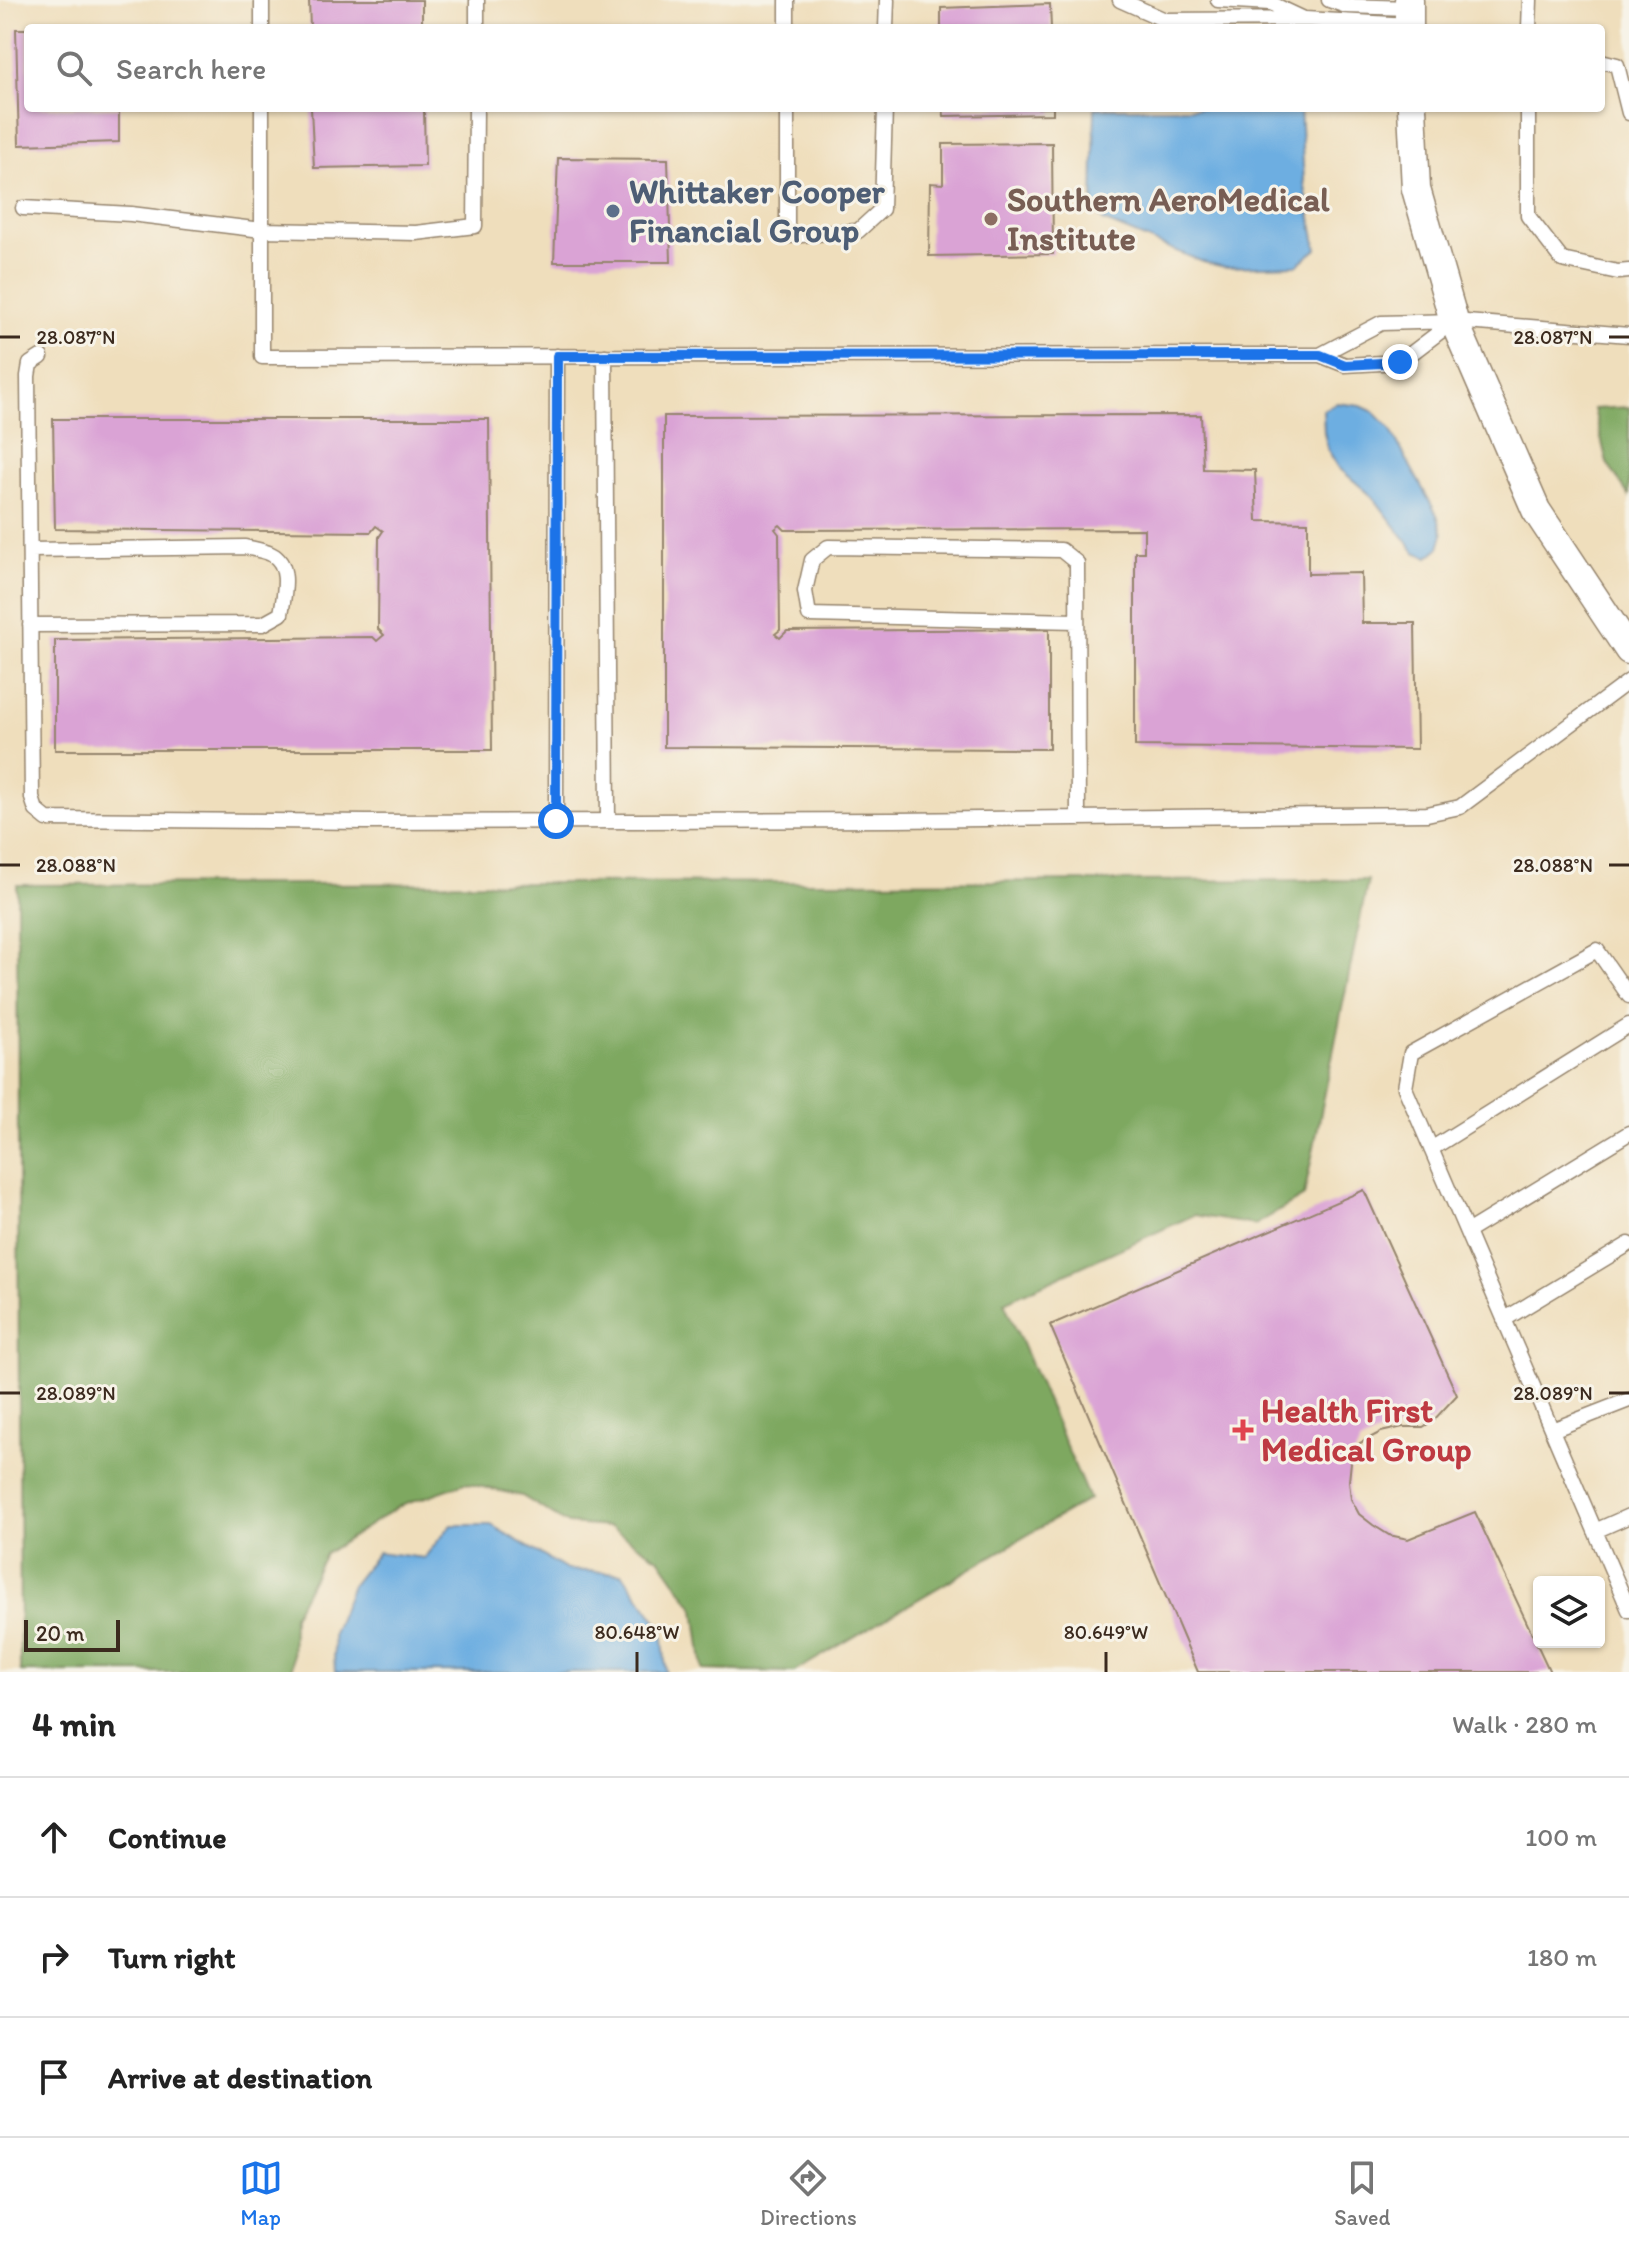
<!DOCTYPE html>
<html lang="en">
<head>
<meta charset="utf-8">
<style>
  :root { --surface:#fff; --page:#f6f6f6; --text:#222; --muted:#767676; --line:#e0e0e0; --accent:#1a73e8 }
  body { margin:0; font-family:Itim,sans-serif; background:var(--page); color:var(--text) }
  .controls { position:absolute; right:24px; bottom:24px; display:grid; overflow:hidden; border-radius:8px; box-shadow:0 2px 6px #0004 }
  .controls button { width:72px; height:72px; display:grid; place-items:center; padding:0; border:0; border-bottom:2px solid var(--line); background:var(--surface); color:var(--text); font:40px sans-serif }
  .scale { position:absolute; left:24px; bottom:20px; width:96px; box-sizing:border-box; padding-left:8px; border:4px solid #3b2a1e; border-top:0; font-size:22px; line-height:28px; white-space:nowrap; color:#3b2a1e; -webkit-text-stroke:6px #f7f3e8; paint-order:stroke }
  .stop { position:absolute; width:24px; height:24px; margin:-18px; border:6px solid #1a73e8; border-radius:50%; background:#fff }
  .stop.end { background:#1a73e8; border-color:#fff; box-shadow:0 2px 8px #0008 }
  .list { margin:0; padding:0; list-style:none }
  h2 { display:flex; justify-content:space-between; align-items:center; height:104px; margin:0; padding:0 32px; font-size:34px }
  h2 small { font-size:26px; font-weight:400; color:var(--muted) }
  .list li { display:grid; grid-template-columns:52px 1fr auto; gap:24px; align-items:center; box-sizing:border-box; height:120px; padding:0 32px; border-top:2px solid var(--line) }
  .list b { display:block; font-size:30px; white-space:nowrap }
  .list em { font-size:26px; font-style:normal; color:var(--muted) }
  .icon { flex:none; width:44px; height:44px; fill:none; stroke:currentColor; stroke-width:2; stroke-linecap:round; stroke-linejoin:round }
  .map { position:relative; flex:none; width:1629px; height:1672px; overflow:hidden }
  .search { position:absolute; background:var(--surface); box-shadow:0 2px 6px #0004; left:24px; right:24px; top:24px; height:88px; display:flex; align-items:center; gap:20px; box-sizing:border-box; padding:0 28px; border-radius:8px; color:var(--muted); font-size:30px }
  .sheet { height:464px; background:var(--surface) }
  nav { display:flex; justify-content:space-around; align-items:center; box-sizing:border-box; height:112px; border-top:2px solid var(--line); background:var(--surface); font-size:22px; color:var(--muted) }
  nav a { display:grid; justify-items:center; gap:4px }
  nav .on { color:var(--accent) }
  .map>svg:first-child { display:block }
  .forest { fill:#7ea860; stroke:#5c693f; stroke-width:2 }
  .water { fill:#6daee1; stroke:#546c80; stroke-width:2 }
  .building { fill:#daa3d5 }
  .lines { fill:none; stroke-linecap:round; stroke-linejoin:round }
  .lane-casing { stroke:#95846d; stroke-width:17 }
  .street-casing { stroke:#95846d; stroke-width:31 }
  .lane { stroke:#fff; stroke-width:14 }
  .street { stroke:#fff; stroke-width:28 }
  .route { stroke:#1a73e8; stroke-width:10 }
  .ticks { fill:none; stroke:#3b2a1e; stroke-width:3 }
  .service-dot { fill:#5c6f8a; stroke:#f7f3e8; stroke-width:3 }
  .education-dot { fill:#8d6e63; stroke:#f7f3e8; stroke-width:3 }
  .health-dot { fill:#e0444e; stroke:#f7f3e8; stroke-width:3 }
  .labels { text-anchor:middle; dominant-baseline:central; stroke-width:6; stroke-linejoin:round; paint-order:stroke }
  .service-label { font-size:34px; font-weight:bold; fill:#4e5e75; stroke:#f7f3e8; text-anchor:start }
  .education-label { font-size:34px; font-weight:bold; fill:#785e54; stroke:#f7f3e8; text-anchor:start }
  .health-label { font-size:34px; font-weight:bold; fill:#be3a42; stroke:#f7f3e8; text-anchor:start }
  .ticks-label { font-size:20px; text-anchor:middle; fill:#3b2a1e; stroke:#f7f3e8; stroke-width:6; stroke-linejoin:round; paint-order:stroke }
</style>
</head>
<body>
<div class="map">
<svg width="1629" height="1672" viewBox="0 0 1629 1672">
  <rect width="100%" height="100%" fill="#f7f3e8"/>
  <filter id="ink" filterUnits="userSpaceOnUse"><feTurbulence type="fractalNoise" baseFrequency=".0125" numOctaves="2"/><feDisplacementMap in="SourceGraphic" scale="16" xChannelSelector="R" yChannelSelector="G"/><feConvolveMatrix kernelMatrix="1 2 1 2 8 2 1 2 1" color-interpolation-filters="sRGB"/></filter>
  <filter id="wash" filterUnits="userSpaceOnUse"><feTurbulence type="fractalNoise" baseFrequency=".006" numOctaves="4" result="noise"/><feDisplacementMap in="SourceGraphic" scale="32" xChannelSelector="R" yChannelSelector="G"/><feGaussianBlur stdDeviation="1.8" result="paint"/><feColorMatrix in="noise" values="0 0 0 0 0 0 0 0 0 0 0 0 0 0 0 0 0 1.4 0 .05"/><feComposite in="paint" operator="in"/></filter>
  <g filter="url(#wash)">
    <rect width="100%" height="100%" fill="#efdebc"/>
    <path class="forest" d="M1629,407V496L1607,463L1594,409Z
      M1368,880L1304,1196L1255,1225L1194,1215L1004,1302L1089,1499L794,1672L703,1670L695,1609L660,1559L610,1527L568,1524L522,1496L465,1483L398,1507L325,1554L293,1616L292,1672H20L17,885Z"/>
    <path class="water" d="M1095,108H1300L1304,182L1317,249L1297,265L1225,267L1203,262L1103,221L1093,207Z
      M1337,403L1361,406L1374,412L1389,427L1437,515L1443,534L1439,548L1428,557L1415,552L1373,497L1339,468L1328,450L1324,432L1323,410Z
      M451,1525H491L567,1570L622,1573L662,1628L666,1672H335L333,1634L352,1585L378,1552L424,1558Z"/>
    <g id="blocks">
      <path class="building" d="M309,0H422V28H310Z
        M1050,4L1051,28H941V8Z
        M16,29H28V108H119V142L19,145Z
        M311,108H424L425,166L314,168Z
        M943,108H1053V114L944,116Z
        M1052,143L1053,254L929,256L930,183L943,184V144Z
        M558,158L668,159L671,262H554Z
        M1201,415L1203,469L1255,470L1257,521L1308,522V574L1361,573L1362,623H1415L1417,749L1135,746V552H1144V529L785,530L780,525L775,529L779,534L780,630L775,634L780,638L787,631L1049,629V749L664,747V416Z
        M53,419H489L492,750H55V640L373,637L377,641L384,635L378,629L379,537L383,531L376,526L371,532L55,529Z
        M1364,1190L1457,1395L1433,1421L1423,1427H1403L1381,1432L1360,1443L1351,1462L1349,1481L1351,1499L1359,1514L1373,1525L1389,1535L1408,1539L1475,1512L1550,1672H1198L1050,1325Z"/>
    </g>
  </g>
  <g filter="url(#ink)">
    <use href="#blocks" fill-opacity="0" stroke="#95846d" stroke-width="2"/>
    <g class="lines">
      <defs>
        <path id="lane" d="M262,0V28
          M1120,0L1165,20L1305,19L1409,25
          M1218,0L1270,3L1302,18
          M1329,0L1346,6L1409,8
          M477,28V0
          M787,28V0
          M886,28L887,0
          M1529,28L1530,0
          M1601,61L1617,65L1629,113
          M262,108V357L1320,355L1345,365L1400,362L1454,321
          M787,108V236L858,231L882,209L885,108
          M1528,108V216L1562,260L1618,272L1629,271
          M23,208L131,214L262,230L416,233L475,226L476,108
          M1320,355L1381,323L1454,321L1629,335
          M605,356L608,820
          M41,357L30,364L28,376L32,798L36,810L47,819L367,822L895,820L1427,814L1460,807L1629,681
          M30,550L245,547C253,549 263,550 271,554C292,564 284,595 281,614L263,624L30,625
          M1077,621L809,615L805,591L812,560L828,547L1061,550L1077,563L1078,818
          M556,821L557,356
          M1629,996L1597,950L1411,1053L1405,1088L1629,1610
          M1431,1149L1629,1025
          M1467,1232L1629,1133
          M1505,1319L1629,1244
          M1552,1430L1629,1400
          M1595,1531L1629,1516"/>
        <path id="street" d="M1409,28V0
          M1412,108L1416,189L1454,321L1536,510L1629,650"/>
      </defs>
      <use href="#lane" class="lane-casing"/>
      <use href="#street" class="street-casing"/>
      <use href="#lane" class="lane"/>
      <use href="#street" class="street"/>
    </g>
  </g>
  <g class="lines" filter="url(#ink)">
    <path class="route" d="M556,821L557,356L1320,355L1345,365L1400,362"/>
  </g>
  <path class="ticks" d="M0,337H20M1609,337H1629M0,865H20M1609,865H1629M0,1393H20M1609,1393H1629M637,1652V1672M1106,1652V1672"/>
  <circle class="service-dot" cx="613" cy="211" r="8"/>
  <circle class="education-dot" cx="991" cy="219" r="8"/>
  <path class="health-dot" d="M1239 1418h8v8h8v8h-8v8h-8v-8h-8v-8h8z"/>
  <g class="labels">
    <g class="service-label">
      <text x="629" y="191">Whittaker Cooper<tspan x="629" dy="39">Financial Group</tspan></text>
    </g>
    <g class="education-label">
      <text x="1007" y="199">Southern AeroMedical<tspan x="1007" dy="39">Institute</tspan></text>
    </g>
    <g class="health-label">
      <text x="1261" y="1410">Health First<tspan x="1261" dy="39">Medical Group</tspan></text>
    </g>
  </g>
  <g class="ticks-label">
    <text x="1553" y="344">28.087°N</text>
    <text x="76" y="344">28.087°N</text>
    <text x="1553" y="872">28.088°N</text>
    <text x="76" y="872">28.088°N</text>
    <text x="1553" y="1400">28.089°N</text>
    <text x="76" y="1400">28.089°N</text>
    <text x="637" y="1639">80.648°W</text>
    <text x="1106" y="1639">80.649°W</text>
  </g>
</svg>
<div class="controls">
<button><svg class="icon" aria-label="layers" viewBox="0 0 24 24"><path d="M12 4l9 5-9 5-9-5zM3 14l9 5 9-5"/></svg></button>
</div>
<div class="scale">20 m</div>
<div class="stop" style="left:556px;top:821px"></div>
<div class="stop end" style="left:1400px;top:362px"></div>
<div class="search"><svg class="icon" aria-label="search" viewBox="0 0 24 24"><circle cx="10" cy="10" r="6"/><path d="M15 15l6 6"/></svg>Search here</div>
</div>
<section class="sheet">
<h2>4 min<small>Walk · 280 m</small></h2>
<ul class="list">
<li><svg class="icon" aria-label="ahead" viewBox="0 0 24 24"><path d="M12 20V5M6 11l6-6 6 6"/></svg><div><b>Continue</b></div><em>100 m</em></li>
<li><svg class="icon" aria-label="right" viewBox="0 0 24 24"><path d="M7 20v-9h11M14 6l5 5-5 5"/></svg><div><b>Turn right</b></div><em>180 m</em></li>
<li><svg class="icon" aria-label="arrive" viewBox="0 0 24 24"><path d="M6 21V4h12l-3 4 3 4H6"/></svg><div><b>Arrive at destination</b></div></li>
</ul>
</section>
<nav>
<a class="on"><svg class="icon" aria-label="map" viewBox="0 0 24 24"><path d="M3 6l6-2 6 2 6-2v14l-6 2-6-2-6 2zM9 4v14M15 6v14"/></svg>Map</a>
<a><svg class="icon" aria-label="directions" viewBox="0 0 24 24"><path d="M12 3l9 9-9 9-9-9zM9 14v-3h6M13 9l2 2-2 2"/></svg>Directions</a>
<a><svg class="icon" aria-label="saved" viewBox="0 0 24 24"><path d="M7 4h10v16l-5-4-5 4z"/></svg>Saved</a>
</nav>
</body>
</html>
